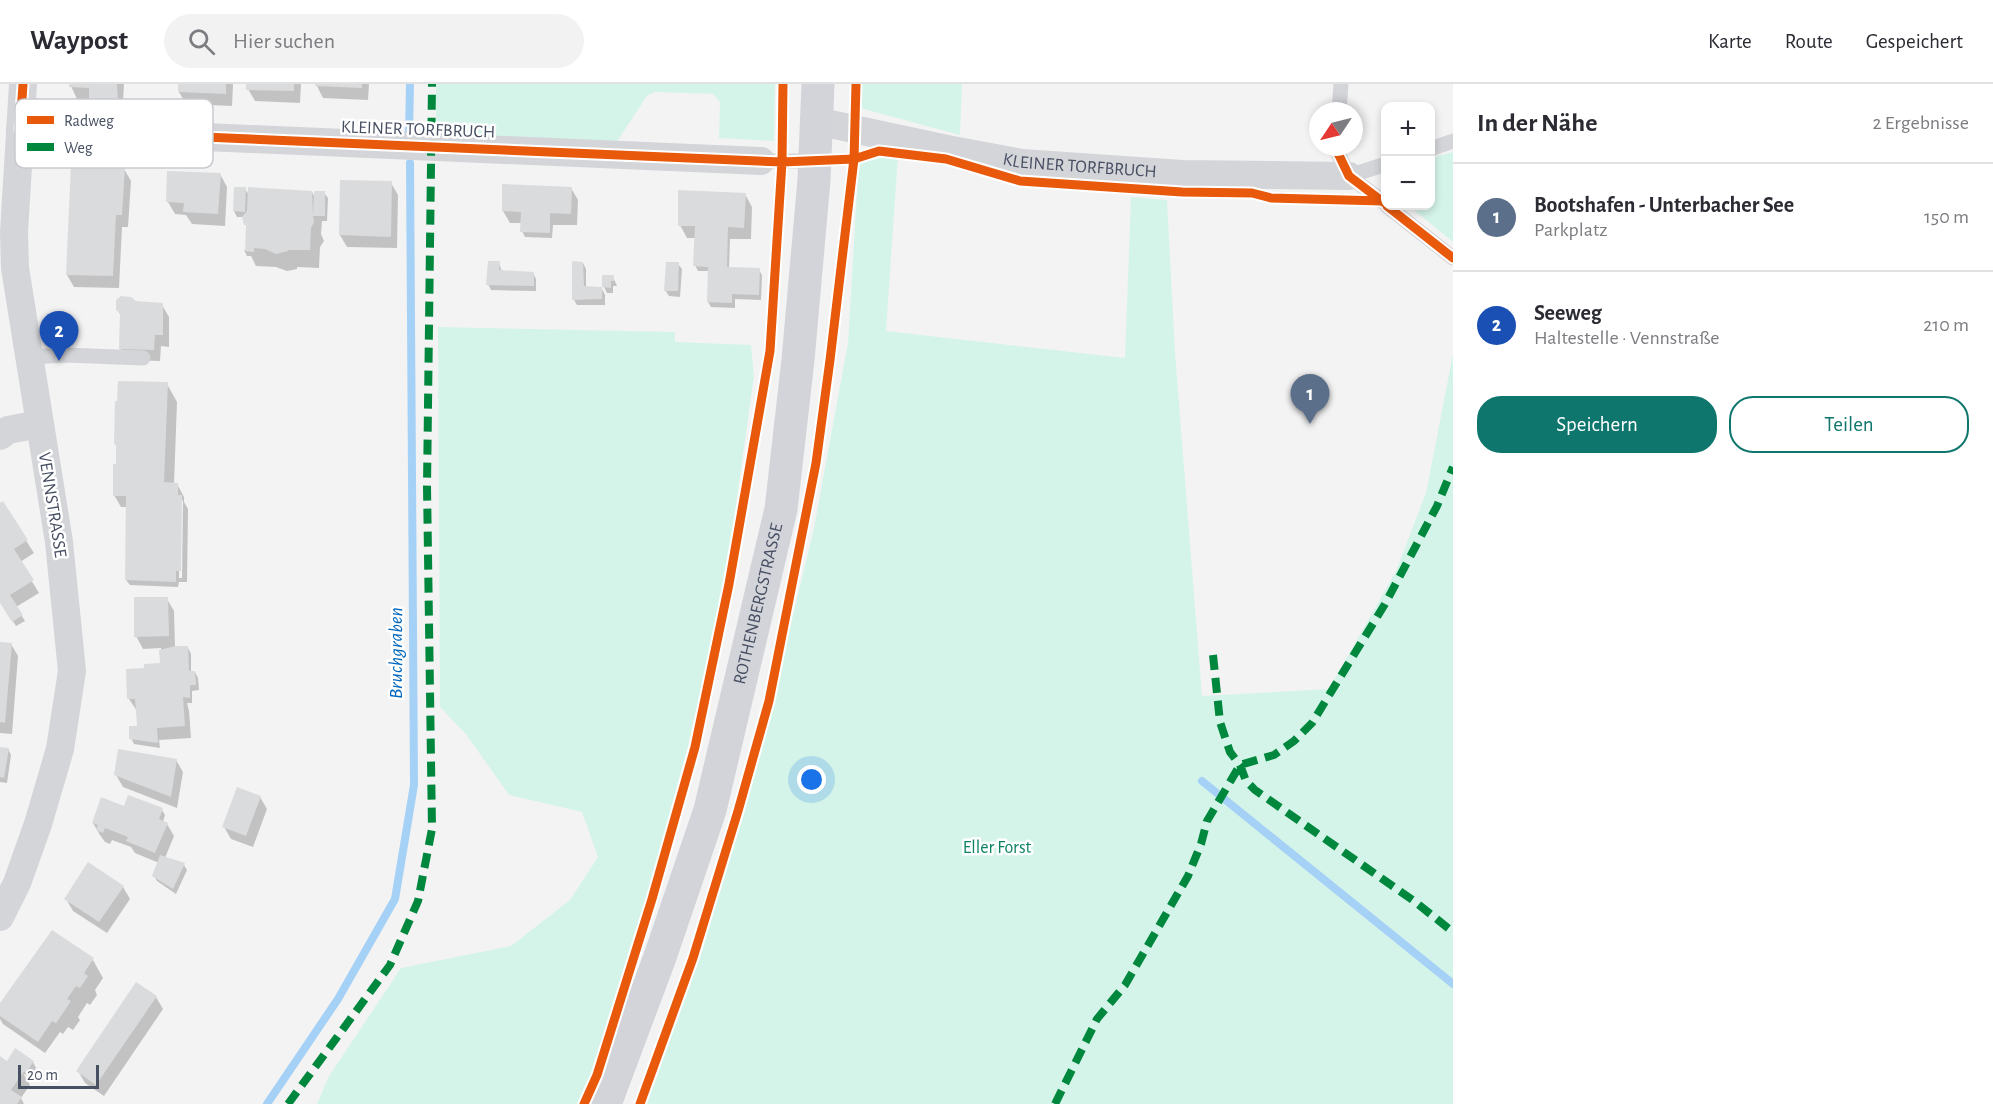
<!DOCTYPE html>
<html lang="de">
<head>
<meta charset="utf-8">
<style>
  :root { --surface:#fff; --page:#f2f2f3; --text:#2b2b33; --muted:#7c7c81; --line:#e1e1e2; --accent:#0f766e }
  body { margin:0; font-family:"Alegreya Sans",sans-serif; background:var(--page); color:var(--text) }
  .controls { position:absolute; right:18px; top:18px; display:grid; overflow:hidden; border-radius:12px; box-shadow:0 3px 9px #0003 }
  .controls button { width:54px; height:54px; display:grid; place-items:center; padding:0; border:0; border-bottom:2px solid var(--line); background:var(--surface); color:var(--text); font:30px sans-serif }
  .compass { position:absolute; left:1309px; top:18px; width:54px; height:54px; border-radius:50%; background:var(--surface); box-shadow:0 3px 9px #0003; rotate:235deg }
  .scale { position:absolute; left:18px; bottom:15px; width:81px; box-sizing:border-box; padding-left:6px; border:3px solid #474f62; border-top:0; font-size:16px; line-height:21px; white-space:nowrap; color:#474f62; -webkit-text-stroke:4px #fff; paint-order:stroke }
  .you { position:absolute; left:812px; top:696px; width:21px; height:21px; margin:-15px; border:4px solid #fff; border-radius:50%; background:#1a73e8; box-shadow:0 0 0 9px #1a73e833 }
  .badge { display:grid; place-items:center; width:39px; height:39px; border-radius:50%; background:var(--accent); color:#fff; font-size:20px; font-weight:700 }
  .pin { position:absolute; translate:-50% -50px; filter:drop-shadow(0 2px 3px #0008) }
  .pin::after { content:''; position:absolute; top:32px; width:21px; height:18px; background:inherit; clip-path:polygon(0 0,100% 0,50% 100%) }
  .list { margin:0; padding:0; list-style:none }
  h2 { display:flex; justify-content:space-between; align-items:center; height:78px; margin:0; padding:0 24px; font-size:26px }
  h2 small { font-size:20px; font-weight:400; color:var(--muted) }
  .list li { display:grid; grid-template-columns:39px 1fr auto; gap:18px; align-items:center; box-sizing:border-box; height:108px; padding:0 24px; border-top:2px solid var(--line) }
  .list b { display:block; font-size:22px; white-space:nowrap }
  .list p { margin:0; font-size:20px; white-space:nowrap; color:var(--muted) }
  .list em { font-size:20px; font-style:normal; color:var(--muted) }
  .actions { display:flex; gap:12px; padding:18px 24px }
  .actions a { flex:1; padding:14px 0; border:2px solid var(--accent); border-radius:24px; text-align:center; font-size:21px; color:var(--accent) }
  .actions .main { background:var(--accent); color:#fff }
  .icon { flex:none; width:33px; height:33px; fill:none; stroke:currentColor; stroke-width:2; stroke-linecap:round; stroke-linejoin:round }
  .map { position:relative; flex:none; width:1453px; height:1020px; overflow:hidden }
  header { display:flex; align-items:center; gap:36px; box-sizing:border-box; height:84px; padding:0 30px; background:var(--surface); border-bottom:2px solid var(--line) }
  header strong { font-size:28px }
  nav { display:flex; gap:33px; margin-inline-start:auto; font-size:21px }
  .search { width:420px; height:54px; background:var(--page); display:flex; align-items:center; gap:15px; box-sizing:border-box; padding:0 21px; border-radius:33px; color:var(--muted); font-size:22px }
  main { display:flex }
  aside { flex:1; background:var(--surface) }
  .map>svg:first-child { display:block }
  .green { fill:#d5f4e9 }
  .shadow { fill:#0003; fill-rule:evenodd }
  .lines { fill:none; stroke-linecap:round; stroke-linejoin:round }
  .stream { stroke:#a6d1f6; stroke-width:8 }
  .building { fill:#dadbdd }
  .service { stroke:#d4d5d9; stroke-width:15 }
  .minor { stroke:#d4d5d9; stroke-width:28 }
  .secondary { stroke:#d2d4d9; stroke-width:33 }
  .quiet { stroke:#00873e; stroke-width:8; stroke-dasharray:15 8; stroke-linecap:butt }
  .cycleway-casing { stroke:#fff; stroke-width:13 }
  .cycleway { stroke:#e8590c; stroke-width:9 }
  .labels { text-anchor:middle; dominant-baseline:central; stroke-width:5; stroke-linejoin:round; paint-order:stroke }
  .street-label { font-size:18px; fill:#474f62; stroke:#fff }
  .park-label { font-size:18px; fill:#0c8265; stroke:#fff }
  .water-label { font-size:20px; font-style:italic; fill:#0066bc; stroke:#fff }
  .key { fill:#fff; stroke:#c8cad0; stroke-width:1.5 }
  .key-label { font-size:16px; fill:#474f62 }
</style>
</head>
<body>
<header>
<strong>Waypost</strong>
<div class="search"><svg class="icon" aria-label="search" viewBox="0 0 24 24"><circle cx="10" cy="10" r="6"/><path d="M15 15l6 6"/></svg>Hier suchen</div>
<nav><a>Karte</a><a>Route</a><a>Gespeichert</a></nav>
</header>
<main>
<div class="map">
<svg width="1453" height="1020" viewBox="0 0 1453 1020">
  <rect width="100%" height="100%" fill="#f3f3f3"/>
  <path class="green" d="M436,0H775L774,57L719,54L720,18L713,10L655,8L647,12L616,59L436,58Z
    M861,0H962L960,51L860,24Z
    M1453,68V158L1409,122H1430L1431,74Z
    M898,72L886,247L1125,274L1131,113L1167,116L1175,269L1202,612L1329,605L1396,487L1426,409L1453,270V1020H642L696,873L741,728L772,618L814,444L848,259L859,73Z
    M438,243L675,248V258L751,261L754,292L725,499L688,662L647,813L591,991L578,1020H317L329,992L401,884L511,862L570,816L598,773L582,728L509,711L465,649L440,623Z"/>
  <path class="shadow" d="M70,0H124L123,17H121L120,23L94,22L90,15H77Z
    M179,0H233L232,22L186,20L179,8Z
    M248,0H301L300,19L255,17L248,5Z
    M316,0H369L368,16L323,14Z
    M124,85L131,97L128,143H122L119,204L74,203L67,191Z
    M220,90L227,103L225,142L192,140L186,131L175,130L168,118Z
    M391,99L398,111L397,164L347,163L340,151Z
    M571,104L578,116L577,141H553L552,154L525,153L522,147V139H510L503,127Z
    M245,105L249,111L312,108L315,114L324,109L328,114L327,137H322L321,150L324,157L320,163L319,184L297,183V185L287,187L276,183L256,182L251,172H247L244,166H247V144L243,133H237L234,127Z
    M745,110L752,123L751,155H730L729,184L759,186L762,191L761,216L735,215V224L711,223L708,218L709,187H698L695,181L696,154H687L680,141Z
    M499,179L502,188L533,189L536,195V207L491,206L488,200Z
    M583,179L586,185V204L602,205L605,211V221H577L574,216Z
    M678,180L682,185L680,213L669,212L665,206Z
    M613,193L617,202H613V209H607L604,203Z
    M162,221L169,233V263L161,262L160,277L127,276L120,264L121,232L117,225Z
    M167,300L177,318L174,400H177L184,413V418L188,425L187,498H179L178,503L130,501L126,496L127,423H121L114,411L117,383L118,364L115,360ZM180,414L183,417L182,494H179Z
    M2,419L34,469L20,478L39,509L16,523L25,537L16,542L0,517V420Z
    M167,515L174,527L175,563L188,564L191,570V588H195L198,594L199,606L192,607V619H187L189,627L191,654L159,656L160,664L134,660L131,654L138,644L137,627L129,615L162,585L161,564L143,565L136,552Z
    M0,559L11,560L18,572L12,650L0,649Z
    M0,664L8,665L11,671L7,699L0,698Z
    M176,676L183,688L177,724L123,703L116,691Z
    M260,713L267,725L253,763L231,755L224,743Z
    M125,724L162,726L165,731L163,738L167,740L174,752L165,774L184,781L187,786L176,810L157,797L154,792L159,779L135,769L131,763L112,756L110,760L105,758L100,751L93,739Z
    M123,803L130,815L107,849L73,827L66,815Z
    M93,876L103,894L95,906L97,911L90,921L87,919L78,933L80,936L73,946L68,943L63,950L60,948L45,969L3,940L0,935V922Z
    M156,913L163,925L104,1012L85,999L78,987Z
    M0,974L12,981L33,978L36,984L30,994L23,989L30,1001L21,1014L24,1020H0Z"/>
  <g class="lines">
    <path class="stream" d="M409,51L410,0
      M1202,697L1453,900
      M267,1020L338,915L395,815L414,701L410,79"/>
  </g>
  <path class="building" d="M69,0H117L118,18L89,17V4L69,3Z
    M178,0H226V10L178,8Z
    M246,0H294V7L246,6Z
    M315,0H362V4L315,2Z
    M71,80L125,83L122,131H116L113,192L66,191Z
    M167,87L221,89L218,130L183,128L184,119L166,118Z
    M340,96L392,97L391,153L339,151Z
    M502,100L572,103L571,130L550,129V149L520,148L521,128L502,127Z
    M234,103H246L245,128L233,127Z
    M248,103L312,107L313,132L314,107H325V132H313L314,138L311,144L310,166H288V167L276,170L265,165L254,164V168L245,167L246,141H244L242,133L247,127Z
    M678,106L746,109L744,144L728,143L727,183L760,184L759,211L732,210V219L707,218L708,183L693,182L695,142H678Z
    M488,177H500L499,186L534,188V202L486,201Z
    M572,177L583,178L584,202L602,203V215L572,216Z
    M666,178H679L678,207H664Z
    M602,191H614V197H611V204L602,203Z
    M121,212L131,213L136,217L163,219V251H155L154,266L119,265L120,229L116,226V216Z
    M118,297L168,298L164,398L178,399V411H182L181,487H176V498L125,496L126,412H113V380H116V360H114L115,317H117Z
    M3,417L28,456L14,465L34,496L10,511L23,531L12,538L0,519V419Z
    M134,513H168L169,552L134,553Z
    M0,558L12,559L5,639L0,638Z
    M176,562H188L189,587H195L196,601H190V614L183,613L185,642L157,644L158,659L129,655V642H137L135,615H127L126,585L144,584V580L160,579L159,566Z
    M0,663L9,664L4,694L0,693Z
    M118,665L177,675L171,713L114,691Z
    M237,703L261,712L246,752L222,743Z
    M128,711L163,724L159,735L168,739L155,769L126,757L128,753L105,744L103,749L96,746L98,741L92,739L101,713L124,722Z
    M160,771L185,779L173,805L152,792Z
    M88,778L124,802L99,838L64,815Z
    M52,846L94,874L84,889L88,892L80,904L76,902L67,915L71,917L63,929L56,939L52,937L38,958L0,932V919Z
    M136,898L157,912L96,1001L76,987Z
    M15,964L34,977L26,989L24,987L11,1006L22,1013L17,1020H0V972L7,977Z"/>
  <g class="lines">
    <path class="service" d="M1339,27L1341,0
      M1335,63L1349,92L1386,120
      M1430,65L1453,57
      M761,77H814
      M1349,92L1386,80
      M1387,122L1453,174
      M30,273L66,271L143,274"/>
    <g class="minor">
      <path id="s1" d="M816,37L947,65L1022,79L1182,90L1349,92"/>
      <path d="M20,45L761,77"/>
      <path d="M0,352L8,346L39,340"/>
      <path d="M0,833L17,799L38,740L60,665L72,587L59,458L15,184L14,148L23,0"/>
    </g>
    <path class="secondary" id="s2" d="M605,1020L660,873L710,726L781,425L798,276L814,96L818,0"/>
    <path class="quiet" d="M1213,571L1220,638L1230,668L1240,681L1246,697L1255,706L1414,817L1453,848
      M288,1020L390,881L418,817L432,745L427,402L432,0
      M1055,1020L1097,935L1125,901L1188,792L1201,760L1207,737L1240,681L1274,671L1294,657L1312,639L1385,520L1437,422L1453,383"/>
    <defs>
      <path id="cycleway" d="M23,0L20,45L782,78L854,75L879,67L946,75L1020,97L1182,108L1252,109L1271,114L1382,117
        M1335,63L1349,92L1383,118
        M1387,122L1453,174
        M584,1020L597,991L652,815L695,663L729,500L770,267L782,78L783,0
        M640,1020L693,874L738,727L769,617L816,379L830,276L854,75L856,0"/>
    </defs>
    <use href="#cycleway" class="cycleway-casing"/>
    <use href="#cycleway" class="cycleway"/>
  </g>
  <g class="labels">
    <g class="street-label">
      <text transform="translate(418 46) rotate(2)">KLEINER TORFBRUCH</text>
      <text stroke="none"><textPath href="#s1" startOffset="268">KLEINER TORFBRUCH</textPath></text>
      <text transform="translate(52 421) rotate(81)">VENNSTRASSE</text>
      <text stroke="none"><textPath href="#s2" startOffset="524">ROTHENBERGSTRASSE</textPath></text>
    </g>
    <g class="park-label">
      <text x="997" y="764">Eller Forst</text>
    </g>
    <g class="water-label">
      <text transform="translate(396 569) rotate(-90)">Bruchgraben</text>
    </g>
  </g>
  <rect x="15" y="15" width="198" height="69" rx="9" class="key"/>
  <rect x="27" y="32" width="27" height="8" fill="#e8590c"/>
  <rect x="27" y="59" width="27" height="8" fill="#00873e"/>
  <g class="key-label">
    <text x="64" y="42">Radweg</text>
    <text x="64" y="69">Weg</text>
  </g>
</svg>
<div class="controls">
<button>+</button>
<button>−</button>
</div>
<svg class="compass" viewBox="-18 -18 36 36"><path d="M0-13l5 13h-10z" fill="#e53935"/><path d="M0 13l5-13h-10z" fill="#7c7c81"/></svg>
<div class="scale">20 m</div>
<div class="you"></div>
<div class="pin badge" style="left:1310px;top:340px;background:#5c6f8a">1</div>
<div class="pin badge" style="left:59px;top:277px;background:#1a4fb4">2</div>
</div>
<aside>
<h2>In der Nähe<small>2 Ergebnisse</small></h2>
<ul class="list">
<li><span class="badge" style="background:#5c6f8a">1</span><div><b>Bootshafen - Unterbacher See</b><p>Parkplatz</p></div><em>150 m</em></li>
<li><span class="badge" style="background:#1a4fb4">2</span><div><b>Seeweg</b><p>Haltestelle · Vennstraße</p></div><em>210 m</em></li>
</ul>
<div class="actions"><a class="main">Speichern</a><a>Teilen</a></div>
</aside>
</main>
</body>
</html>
